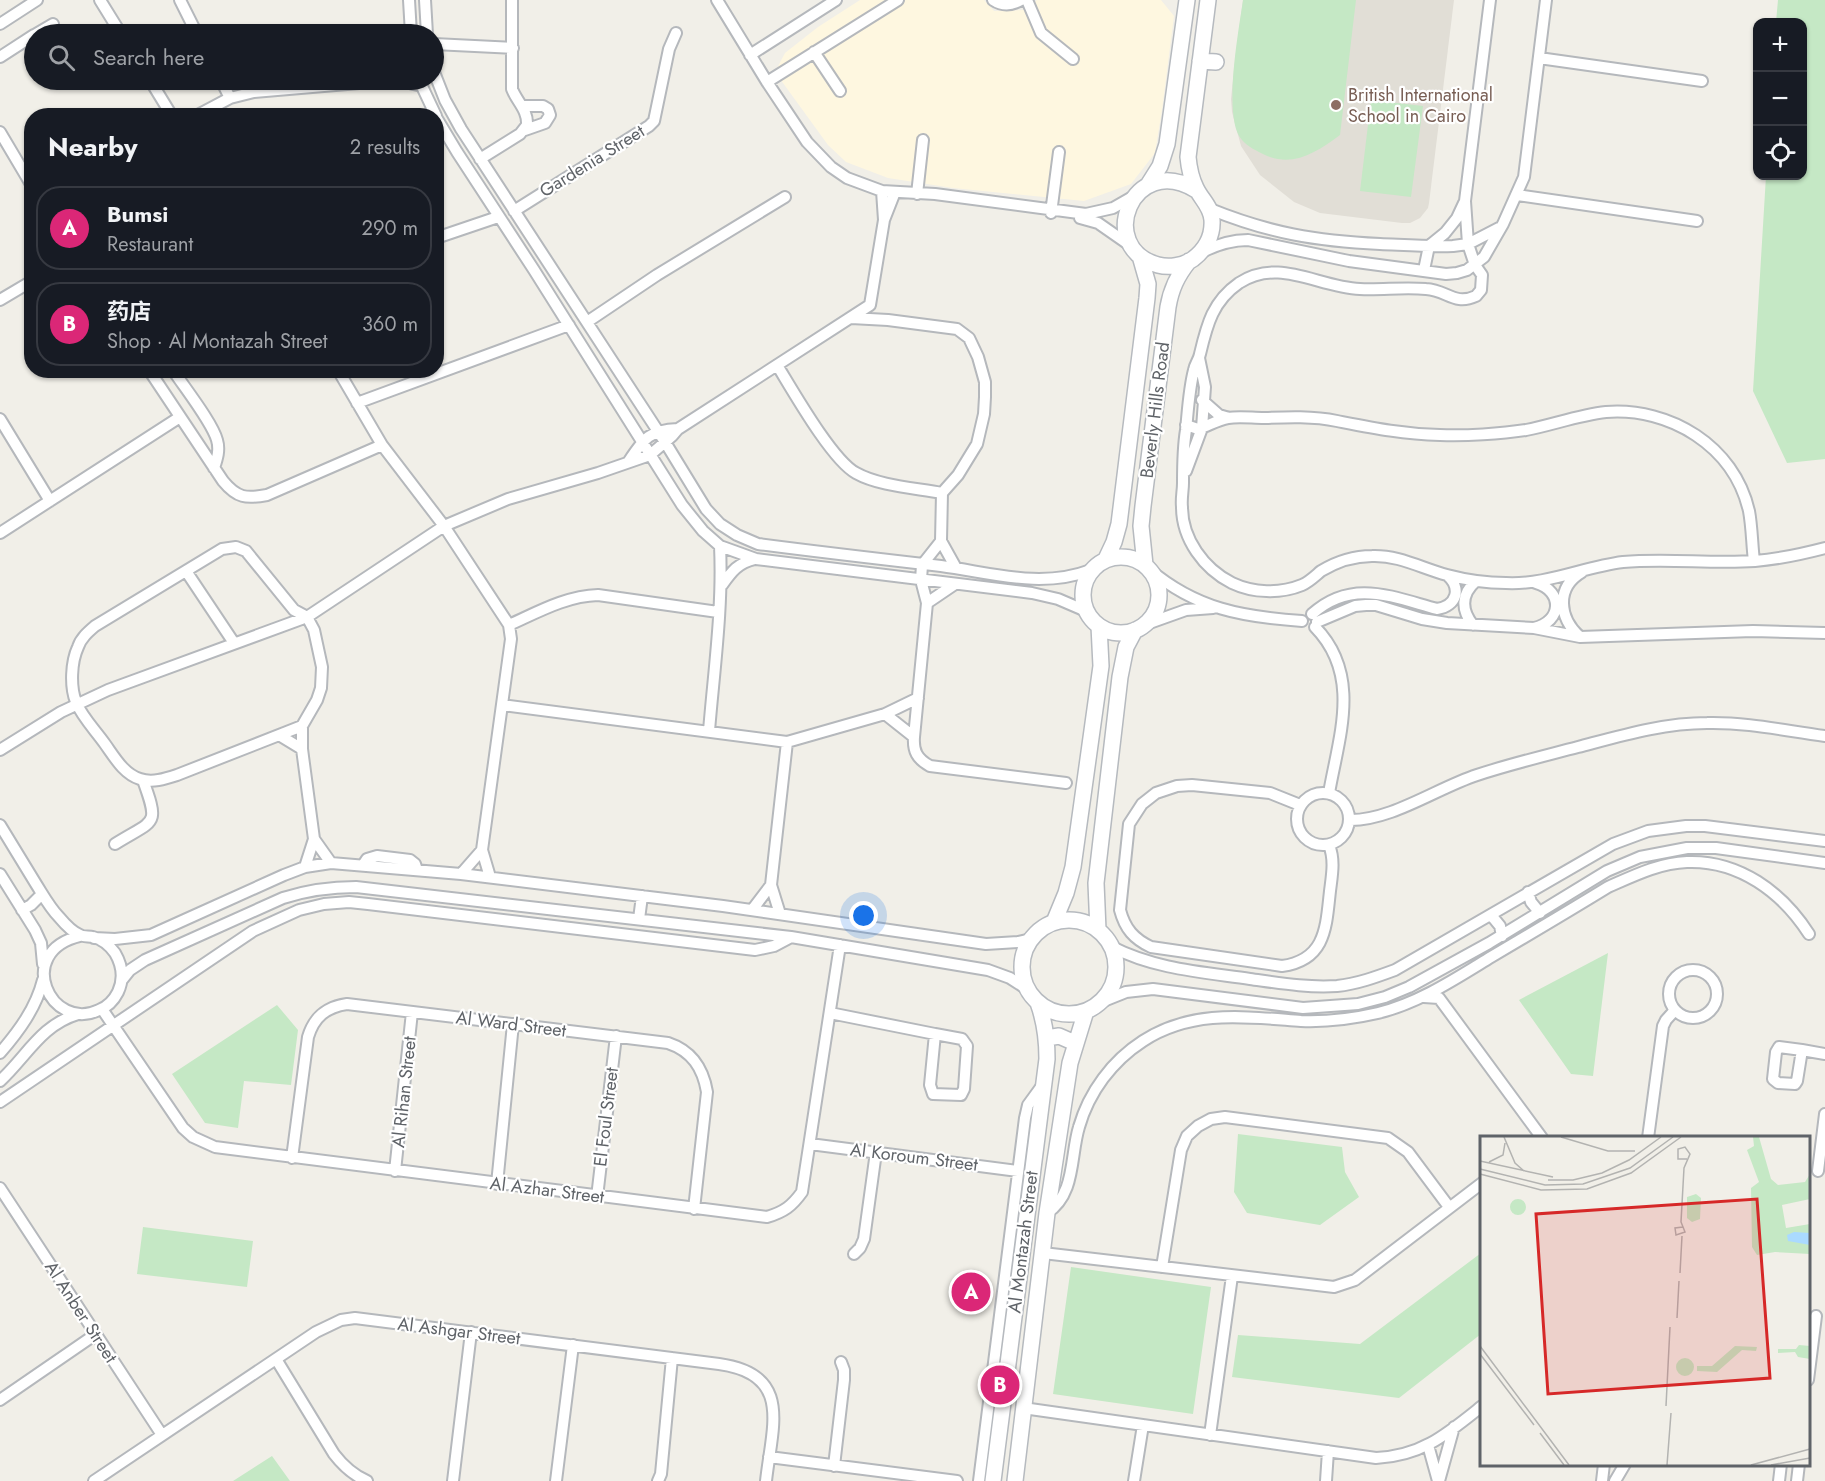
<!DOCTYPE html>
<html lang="en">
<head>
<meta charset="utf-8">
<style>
  :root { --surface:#171b24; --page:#242831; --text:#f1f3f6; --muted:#9ea1a6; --line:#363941; --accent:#db2777 }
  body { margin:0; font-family:Jost,"Noto Sans SC",sans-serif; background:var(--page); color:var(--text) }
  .controls { position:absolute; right:18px; top:18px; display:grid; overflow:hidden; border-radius:12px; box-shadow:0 2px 4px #0004 }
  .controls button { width:54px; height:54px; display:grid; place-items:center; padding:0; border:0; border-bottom:2px solid var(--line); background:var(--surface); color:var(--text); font:30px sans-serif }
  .you { position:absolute; left:864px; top:916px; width:21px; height:21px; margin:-15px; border:4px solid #fff; border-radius:50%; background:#1a73e8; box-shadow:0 0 0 9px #1a73e833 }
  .badge { display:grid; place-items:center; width:39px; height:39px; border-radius:50%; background:var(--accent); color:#fff; font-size:20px; font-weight:700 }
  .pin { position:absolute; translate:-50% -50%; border:3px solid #fff; box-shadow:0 2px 6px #0006 }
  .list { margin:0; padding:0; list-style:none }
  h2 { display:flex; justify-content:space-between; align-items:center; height:78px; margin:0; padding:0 24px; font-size:26px }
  h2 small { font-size:20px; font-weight:400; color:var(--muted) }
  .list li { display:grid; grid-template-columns:39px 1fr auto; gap:18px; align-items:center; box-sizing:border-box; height:84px; margin:0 12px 12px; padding:0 12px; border:2px solid var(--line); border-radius:24px }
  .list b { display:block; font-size:22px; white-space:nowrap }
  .list p { margin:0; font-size:20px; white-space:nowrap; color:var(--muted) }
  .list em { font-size:20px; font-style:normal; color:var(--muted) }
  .icon { flex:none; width:33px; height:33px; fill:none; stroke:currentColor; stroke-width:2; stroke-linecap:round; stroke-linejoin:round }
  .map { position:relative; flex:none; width:1825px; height:1481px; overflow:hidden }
  .search { position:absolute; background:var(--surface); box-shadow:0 2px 4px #0004; left:24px; top:24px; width:420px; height:66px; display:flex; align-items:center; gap:15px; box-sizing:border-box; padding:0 21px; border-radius:33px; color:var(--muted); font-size:22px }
  .panel { position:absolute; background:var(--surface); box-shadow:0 2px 4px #0004; left:24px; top:108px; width:420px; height:270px; border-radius:24px }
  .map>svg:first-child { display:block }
  .commercial { fill:#fef7e0 }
  .education { fill:#e1ded6 }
  .green { fill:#c5e8c5 }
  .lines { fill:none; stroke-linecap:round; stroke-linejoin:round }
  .street-casing { stroke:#b5b8bc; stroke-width:14 }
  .secondary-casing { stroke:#b6babf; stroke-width:18 }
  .street { stroke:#fff; stroke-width:10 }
  .secondary { stroke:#fff; stroke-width:15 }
  .education-dot { fill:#8d6e63; stroke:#fff; stroke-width:2 }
  .labels { text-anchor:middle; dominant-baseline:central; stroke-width:4.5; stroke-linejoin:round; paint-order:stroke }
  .education-label { font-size:18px; fill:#785e54; stroke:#fff; text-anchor:start }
  .street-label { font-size:18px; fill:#5f6368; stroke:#fff }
  .inset-road { fill:none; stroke:#b3b3b1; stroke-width:1.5 }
  .view { fill:#d62828; fill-opacity:0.15; stroke:#d62828; stroke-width:3 }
  .inset-edge { fill:none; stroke:#5f6368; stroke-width:3 }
</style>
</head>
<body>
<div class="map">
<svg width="1825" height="1481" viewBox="0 0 1825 1481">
  <rect width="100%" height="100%" fill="#f1efe8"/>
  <path class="commercial" d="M860,0H984L994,11L1024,10L1037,0H1161L1174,16L1162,110L1155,153L1131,184L1084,201L953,188L888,178L846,162L828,145L775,72L785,53L818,27Z"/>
  <path class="education" d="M1243,0H1454L1429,203L1428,208L1420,218L1410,223H1402L1320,213L1294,202L1260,175L1241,146L1232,112L1231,99L1235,60Z"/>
  <path class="green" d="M1243,0H1356L1340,135C1317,152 1293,168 1265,155C1257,151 1248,147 1242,140C1222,119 1239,29 1243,0Z
    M1778,0H1825V459L1787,463L1753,391L1766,176H1802V22H1776Z
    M1371,100L1423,106L1411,197L1360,191Z
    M1608,953L1593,1076L1571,1074L1519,1000Z
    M277,1005L298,1030L291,1085L244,1081L238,1128L205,1123L172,1074Z
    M1238,1134L1342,1147L1345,1172L1359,1197L1320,1225L1247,1213L1234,1192Z
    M143,1227L253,1241L247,1287L137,1274Z
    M1481,1253V1334L1399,1398L1232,1377L1238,1335L1360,1344Z
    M1071,1267L1211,1287L1193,1414L1053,1394Z
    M272,1456L290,1481H233Z"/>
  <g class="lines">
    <defs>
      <path id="street" d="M100,0L121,34
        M180,0L197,34
        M409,0L411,34
        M425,0L427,34
        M717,0L767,82L807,142L831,167L847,178L882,191L935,194L1086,214L1113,208L1134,196
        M993,0C1002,6 1011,6 1021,0
        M1027,0L1041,33L1073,59
        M1490,0L1465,201L1468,244L1475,265L1482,275L1481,290L1476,296C1454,306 1447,290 1426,289C1404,287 1382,290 1360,289C1317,287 1279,257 1239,283C1213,301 1207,324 1200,354C1199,360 1195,364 1194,370C1189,389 1188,410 1186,430C1183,448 1183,465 1183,483C1183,491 1181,499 1182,507C1182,539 1204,569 1232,583C1253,593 1280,594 1302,585C1309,582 1315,576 1321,571C1336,562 1354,556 1372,556C1399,555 1421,568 1447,575C1466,580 1486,583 1506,583C1547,585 1583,567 1623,562C1667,558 1711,564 1755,561C1779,559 1802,554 1825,548
        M0,24L37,0
        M36,34L53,24
        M434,44L513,48
        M814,52L840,91
        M750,55L836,0
        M0,57L34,35
        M1539,58L1702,81
        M434,72L445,100L461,129L665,442L706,509L720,524L737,535L758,544C819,552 880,559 941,566C993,573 1041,589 1091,570
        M150,80L172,116
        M221,80L230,98
        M396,80L422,86
        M419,80L436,116
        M767,82L898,0
        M522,106H543L548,109L550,115L545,123L525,130
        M196,116L230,98L254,92L394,80
        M436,117L457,152L534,270L682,505L703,531L720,546L756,559L1032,593L1058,599L1086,611
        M0,132L32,186
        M480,159L520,134L527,125C528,110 517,102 512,89V0
        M882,191L884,220
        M917,194L923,140
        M1517,195L1697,221
        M1210,209C1269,233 1316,241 1380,244C1404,245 1429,247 1453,246L1468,244L1499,228
        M514,211L649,126L654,121L669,49L676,33
        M1051,213L1059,152
        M1080,218L1098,223L1131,246
        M436,238L498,217
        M1202,252C1218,244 1231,240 1248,240L1349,261L1446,274L1457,273L1467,270L1484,257L1503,224L1524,177L1546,0
        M1424,270L1429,246L1445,233L1457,218L1464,203
        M0,300L32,281
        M851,318L888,320L957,329L969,338L978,357L985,382V397L984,414L977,444L958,475L942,493L941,541L956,568
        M587,322L657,275L785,197
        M777,365C793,391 832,460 856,473C879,486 916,488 942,493
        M149,370L223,481C237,498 246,499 267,495L382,445
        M173,370C184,387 212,422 217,440C220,450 217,459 214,468
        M338,370L382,445L444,526L509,625L511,639L482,850L490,877
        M1202,400L1219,415L1229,418
        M357,403L569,325
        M0,419L50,501
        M1186,425L1198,429C1208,426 1217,420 1228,418C1239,416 1252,418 1264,418C1288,417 1313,416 1337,421C1373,428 1402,434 1440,435C1465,436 1501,434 1526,430C1552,425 1579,415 1606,412C1670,407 1734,446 1749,511C1752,527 1752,545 1754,561
        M629,461C644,438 650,430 678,429
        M1186,471L1202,428L1205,387L1199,358
        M0,533L180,417
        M941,541L922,565L921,580L927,603L914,737C913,751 917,759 930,766L1066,783
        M1149,569C1196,609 1243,617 1302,621
        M186,571L234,643
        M722,585C732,571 738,563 755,559
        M927,603L955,584
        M1312,614C1352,578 1392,597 1437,609C1457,606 1462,588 1447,575
        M1317,622L1355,606L1366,605H1376L1422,619L1447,623L1534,628L1580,637L1753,631L1825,633
        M509,625C538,612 566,596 598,595L718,612
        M1144,625L1186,610L1213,608
        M1473,625C1461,610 1461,594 1476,581
        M1315,627C1362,675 1339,736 1329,793
        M1534,628C1562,622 1564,591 1536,583
        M1580,637C1559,618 1555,588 1582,572
        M502,705L787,742L885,714L918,698
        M885,714L914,737
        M302,726L177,775C165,779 152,783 140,779C124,774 115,758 105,744C96,731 82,717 76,702C70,687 71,662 78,647C81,638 88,632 95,626L222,549L236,547L246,551L294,610L307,617L444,526L508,499L598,473L650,455L672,436L678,429L870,305L884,220L895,192
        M709,731C714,670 723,607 720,546
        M279,735L302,749
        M0,750L61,712L108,690L307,617L314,630L322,667L321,688L317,700L302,726V749L314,839L305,867
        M1297 819a26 26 0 1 1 52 0a26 26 0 1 1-52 0Z
        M1300,805L1270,793L1192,785L1177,786L1156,793L1142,804L1129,824L1120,910C1125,929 1134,939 1151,947L1282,966C1326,960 1326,927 1330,891C1332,875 1335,860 1329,845
        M1349,820C1391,821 1437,788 1477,775C1510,764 1544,756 1578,747C1620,736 1663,723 1707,723C1747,722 1786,731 1825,736
        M0,825C12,845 24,864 36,884C43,895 50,908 59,917C64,923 72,932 80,935C83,937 89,936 93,937C102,939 110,946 115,953C122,965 124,979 118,992C114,1000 107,1007 99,1010C51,1033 13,952 80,936
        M314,839L331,863
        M115,844C155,819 160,827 143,780
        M363,865L367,859L377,856L410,860L415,864L417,870
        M0,874L35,930L41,943L43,964
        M461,874L482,850
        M1528,892L1531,902L1540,913
        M22,910L31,905L42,894
        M752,910L771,885
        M780,914L771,885L787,742
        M1491,915L1500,926L1502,936
        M639,919L642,896
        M94,938L115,939L151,935L284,875L305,867L331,863L461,874L723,906L986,944L1018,942L1031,939
        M1112,947C1155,969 1202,972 1250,979C1279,983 1308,988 1337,986C1357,984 1376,977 1395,970L1613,844L1648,831L1686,826H1705L1825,841
        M1669 994a24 24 0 1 1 48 0a24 24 0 1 1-48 0Z
        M122,980L130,970L145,960L283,898C308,890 330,887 356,887L791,937L988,970L1010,978L1027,989
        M1424,997L1439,998L1542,1138
        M1101,1002L1126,992L1153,989L1303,1008L1358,1004L1385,997L1409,987L1489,943L1607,871L1640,857L1687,848H1716L1825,863
        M102,1009L183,1128L193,1137L215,1147L767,1217C784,1212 792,1206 802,1192L840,945
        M830,1013L935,1034L930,1085L933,1094L961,1095L964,1089L967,1046L962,1039L935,1034
        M1779,1047L1802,1050L1797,1081L1795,1084L1778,1083L1773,1079L1776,1052Z
        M1802,1050L1825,1054
        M0,1053C19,1031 36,1008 43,980
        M0,1081C27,1056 41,1025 78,1014
        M0,1102L253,931L299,910L324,904L349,902L368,904L755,950L774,946L791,937
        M1648,1138L1663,1026L1666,1020L1675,1010
        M810,1144L1018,1171
        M292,1158L308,1037C314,1017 326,1007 347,1004L668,1043C692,1051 703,1068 707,1092L694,1209
        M395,1171L412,1012
        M1818,1171L1825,1114
        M497,1184L513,1024
        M0,1188L162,1435
        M597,1197L616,1036
        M1047,1213C1076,1194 1070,1156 1079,1127C1089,1092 1112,1061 1143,1041C1192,1009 1246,1017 1301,1021C1327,1022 1352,1019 1378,1013C1419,1003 1455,979 1491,957C1530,934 1569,911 1608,887C1633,876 1659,863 1687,862C1739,860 1782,892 1809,934
        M1043,1253L1334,1287L1355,1280L1482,1183
        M854,1254L860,1248L864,1239L876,1152
        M1162,1267L1181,1150L1187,1136L1198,1126L1211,1119L1225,1117L1388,1138L1408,1152L1449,1207
        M276,1359L334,1454C344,1467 353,1475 367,1481
        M1808,1380L1816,1316
        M0,1400L96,1334
        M1023,1408L1376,1458C1422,1456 1447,1434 1482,1406
        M1210,1435L1232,1276
        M1428,1445L1438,1481
        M769,1457L957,1481
        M834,1466L844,1380V1370L841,1362
        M94,1481L316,1332L341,1320L355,1318L719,1364C793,1374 772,1426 766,1481
        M453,1481L471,1332
        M556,1481L573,1345
        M658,1481L661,1474L672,1358
        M979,1481L1025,1118L1028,1105L1044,1083
        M1134,1481L1143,1425
        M1326,1481L1328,1451
        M1439,1481L1454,1427
        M1602,1481L1604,1464
        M1615,1481L1625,1464
        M1779,1481L1781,1464
        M1797,1481L1799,1464"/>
      <path id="secondary" d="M1200,61L1216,62
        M1148,185L1160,166L1167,144L1187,0
        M1196,190C1132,151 1095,248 1158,265C1169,268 1183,266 1193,259C1205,250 1213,236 1212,220C1211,206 1201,199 1196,188C1191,178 1189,168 1188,157L1208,0
        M1083 595a38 38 0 1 1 76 0a38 38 0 1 1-76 0Z
        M1106,559L1114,542L1119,524L1147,298L1148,284L1140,256
        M1145,565L1141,526L1143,506L1168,307C1171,289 1177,276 1189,261
        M1022 967a47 47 0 1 1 94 0a47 47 0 1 1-94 0Z
        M1054,922L1066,893L1073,867L1101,666L1099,626
        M1098,930L1096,883L1120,677L1126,647L1135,630
        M1047,1038L1059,1036L1075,1043
        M993,1481L1047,1059C1047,1039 1045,1022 1038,1003
        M1015,1481L1047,1213L1070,1063L1086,1011"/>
    </defs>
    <use href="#street" class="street-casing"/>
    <use href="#secondary" class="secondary-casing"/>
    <use href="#street" class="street"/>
    <use href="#secondary" class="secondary"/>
  </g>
  <circle class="education-dot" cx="1336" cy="105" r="6"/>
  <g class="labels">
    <g class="education-label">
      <text x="1348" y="95">British International<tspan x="1348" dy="21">School in Cairo</tspan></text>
    </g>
    <g class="street-label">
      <text transform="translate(592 161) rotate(-32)">Gardenia Street</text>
      <text transform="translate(1155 410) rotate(-83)">Beverly Hills Road</text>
      <text transform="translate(511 1024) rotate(7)">Al Ward Street</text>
      <text transform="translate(404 1092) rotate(-84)">Al Rihan Street</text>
      <text transform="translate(606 1117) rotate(-83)">El Foul Street</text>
      <text transform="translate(914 1157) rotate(7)">Al Koroum Street</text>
      <text transform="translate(547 1190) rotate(7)">Al Azhar Street</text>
      <text transform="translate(1023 1242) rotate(-83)">Al Montazah Street</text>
      <text transform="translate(81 1312) rotate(57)">Al Anber Street</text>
      <text transform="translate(459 1331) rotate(7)">Al Ashgar Street</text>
    </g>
  </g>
  <g transform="translate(1480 1136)">
    <rect width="330" height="330" fill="#f1efe8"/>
    <path d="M273,1H279L291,43L298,49L325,46L330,38V63L302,69L306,92L330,88V118L295,116L277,119L272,111L271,52L279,46L267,14L274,10ZM216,58L221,62L220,83L212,86L207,82V61ZM30 71a8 8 0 1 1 16 0a8 8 0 1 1-16 0ZM319,209L330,210V223L318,221L315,216L298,217V213H316ZM255,210L277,211L276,215L262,214L237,236L217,235V230H232ZM196 231a9 9 0 1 1 18 0a9 9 0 1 1-18 0Z" fill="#c5e8c5"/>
    <path d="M314,96L330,97V109L308,105L307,99Z" fill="#aadaff"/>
    <path class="inset-road" d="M24,1L35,27L44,35M81,1L128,15H155M0,25L73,41M9,26L23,19L25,7M0,33L65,49L103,48L150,32L193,1M0,38L61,54L107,53L151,37L201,1M68,44H93L122,37L149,24L181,1M203,91L195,92L196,99L205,96L201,86L204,32L210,18L205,11L198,13V23H207M200,137L202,100M197,182L199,145M0,210L89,329M0,218L54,289M186,270L190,191M60,297L84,329M187,329L191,277M271,329L330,313M291,329L330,322"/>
    <path class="view" d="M277,63L290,242L68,258L56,78Z"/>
    <rect width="330" height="330" class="inset-edge"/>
  </g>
</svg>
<div class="controls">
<button>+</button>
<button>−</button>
<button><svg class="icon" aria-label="locate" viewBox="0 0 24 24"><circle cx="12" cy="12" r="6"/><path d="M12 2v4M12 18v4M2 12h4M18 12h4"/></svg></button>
</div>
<div class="you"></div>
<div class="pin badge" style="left:971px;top:1292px">A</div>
<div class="pin badge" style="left:1000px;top:1385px">B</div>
<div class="search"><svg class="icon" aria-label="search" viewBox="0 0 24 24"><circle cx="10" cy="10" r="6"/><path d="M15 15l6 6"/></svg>Search here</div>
<section class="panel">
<h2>Nearby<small>2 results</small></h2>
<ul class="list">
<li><span class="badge">A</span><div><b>Bumsi</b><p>Restaurant</p></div><em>290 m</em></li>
<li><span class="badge">B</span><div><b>药店</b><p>Shop · Al Montazah Street</p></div><em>360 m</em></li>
</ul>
</section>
</div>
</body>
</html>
